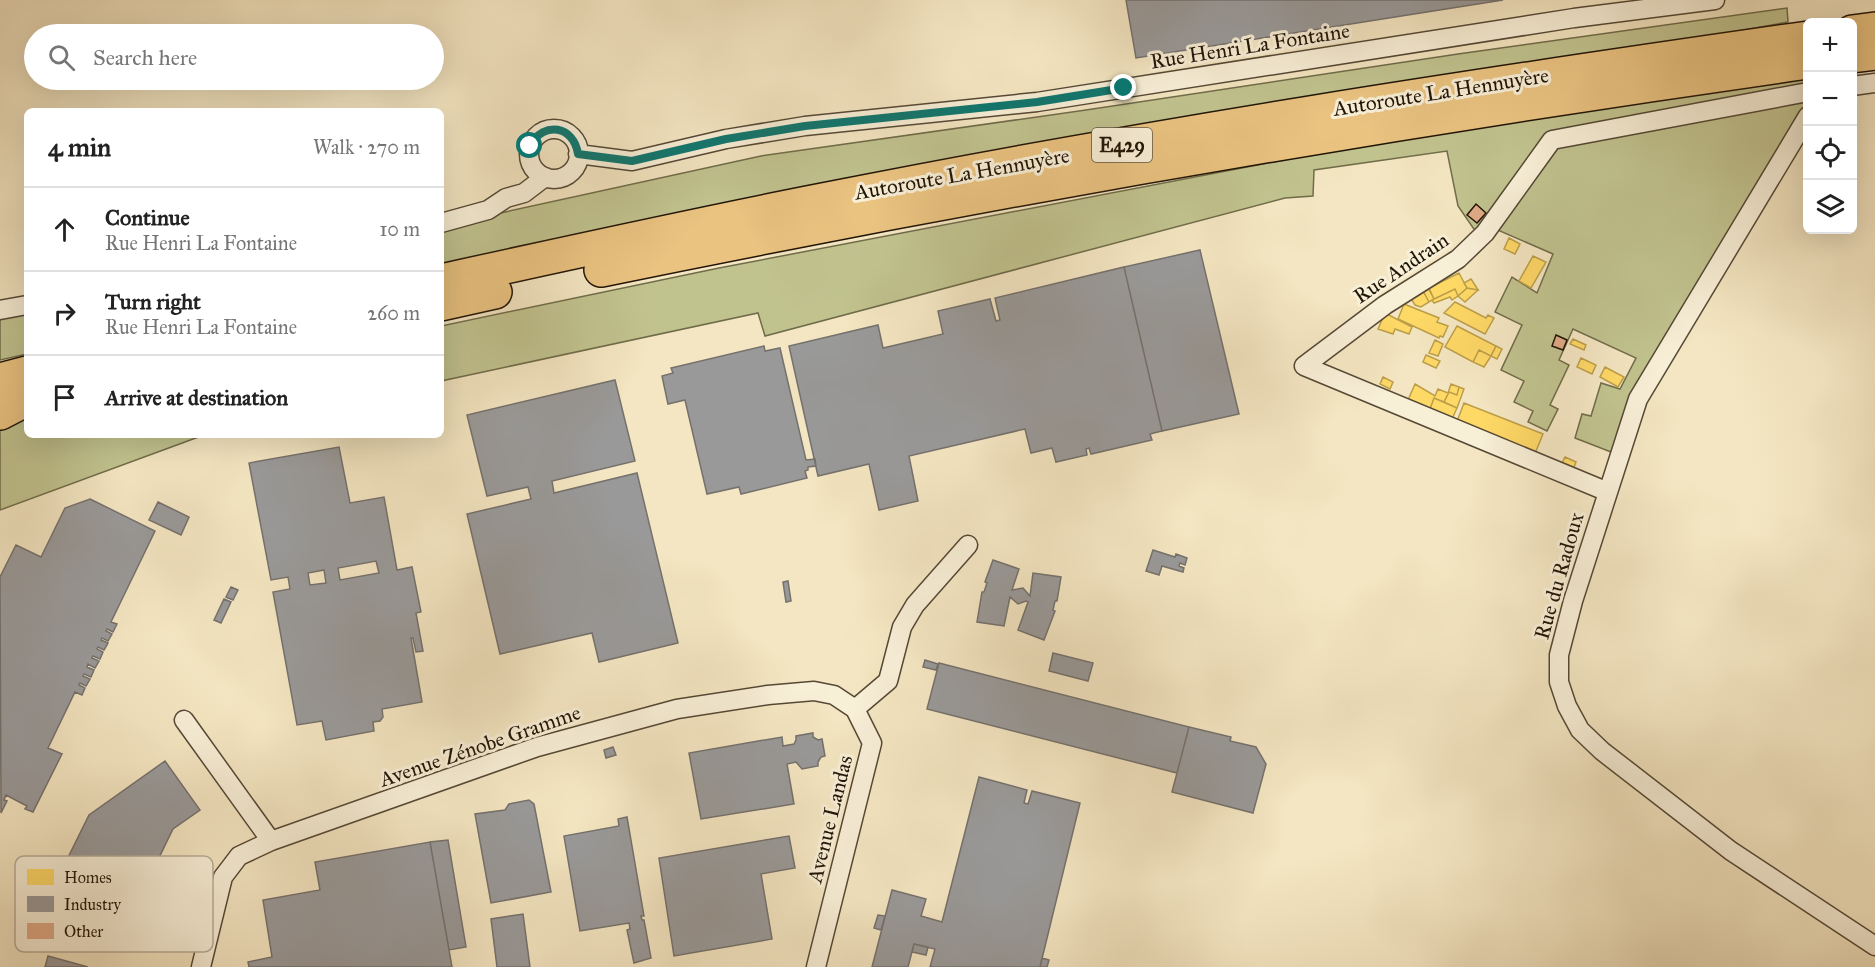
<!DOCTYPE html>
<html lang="en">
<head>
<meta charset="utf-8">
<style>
  :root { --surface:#fff; --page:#f6f6f6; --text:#222; --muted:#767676; --line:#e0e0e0 }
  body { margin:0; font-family:"IM FELL Great Primer",serif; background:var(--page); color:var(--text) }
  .controls { position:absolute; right:18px; top:18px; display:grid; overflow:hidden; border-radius:9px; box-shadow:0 6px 24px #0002 }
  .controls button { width:54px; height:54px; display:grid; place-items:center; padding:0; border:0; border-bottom:2px solid var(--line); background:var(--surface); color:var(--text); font:30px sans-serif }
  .stop { position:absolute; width:18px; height:18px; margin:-14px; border:4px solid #0f766e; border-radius:50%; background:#fff }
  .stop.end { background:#0f766e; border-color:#fff; box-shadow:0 2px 6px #0008 }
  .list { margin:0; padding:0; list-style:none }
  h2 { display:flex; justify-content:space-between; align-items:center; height:78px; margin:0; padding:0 24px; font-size:26px }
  h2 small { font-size:20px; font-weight:400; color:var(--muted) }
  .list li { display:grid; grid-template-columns:39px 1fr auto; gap:18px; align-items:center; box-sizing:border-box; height:84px; padding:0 24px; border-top:2px solid var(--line) }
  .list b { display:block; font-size:22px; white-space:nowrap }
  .list p { margin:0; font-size:20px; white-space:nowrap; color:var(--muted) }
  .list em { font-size:20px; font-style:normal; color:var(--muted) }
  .icon { flex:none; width:33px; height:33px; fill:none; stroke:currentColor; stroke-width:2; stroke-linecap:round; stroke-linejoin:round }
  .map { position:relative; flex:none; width:1875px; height:967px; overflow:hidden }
  .search { position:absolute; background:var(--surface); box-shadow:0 6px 24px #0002; left:24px; top:24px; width:420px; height:66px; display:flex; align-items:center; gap:15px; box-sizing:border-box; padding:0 21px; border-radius:33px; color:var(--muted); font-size:22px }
  .panel { position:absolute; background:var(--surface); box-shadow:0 6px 24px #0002; left:24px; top:108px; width:420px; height:330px; border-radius:9px }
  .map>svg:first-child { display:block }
  .green { fill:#c1c38f; stroke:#706c4a; stroke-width:1.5 }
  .homes { fill:#ffd966; stroke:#bc9e49; stroke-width:1.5 }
  .industry { fill:#999; stroke:#75716d; stroke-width:1.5; fill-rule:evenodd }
  .building { fill:#e0aa87; stroke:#201406; stroke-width:1.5 }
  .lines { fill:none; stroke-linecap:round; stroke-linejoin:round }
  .minor-casing { stroke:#554835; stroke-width:21 }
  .motorway-casing { stroke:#201406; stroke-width:36 }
  .minor { stroke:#f8efd7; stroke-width:18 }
  .motorway { stroke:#eac381; stroke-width:33 }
  .route { stroke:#0f766e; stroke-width:8 }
  .labels { text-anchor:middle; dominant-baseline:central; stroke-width:6; stroke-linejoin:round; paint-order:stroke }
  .shield { fill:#f8efd7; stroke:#615645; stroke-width:1.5 }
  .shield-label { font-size:20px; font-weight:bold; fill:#201406 }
  .street-label { font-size:21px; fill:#201406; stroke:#f8efd7 }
  .key { fill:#f8efd7; stroke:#b7ad98; stroke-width:1.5 }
  .key-label { font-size:16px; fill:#201406 }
</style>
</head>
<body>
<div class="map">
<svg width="1875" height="967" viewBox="0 0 1875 967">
  <rect width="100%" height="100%" fill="#f4e6c2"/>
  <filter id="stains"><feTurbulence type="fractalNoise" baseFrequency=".00333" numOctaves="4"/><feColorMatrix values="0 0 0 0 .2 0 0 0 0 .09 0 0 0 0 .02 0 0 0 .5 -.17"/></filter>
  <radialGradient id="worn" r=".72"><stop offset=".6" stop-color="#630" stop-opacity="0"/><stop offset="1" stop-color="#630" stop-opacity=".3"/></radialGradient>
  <path class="green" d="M1787,8L1788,22L441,265V226L761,156L1086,110L1458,54Z
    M1807,78V87L1547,134L1478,235L1458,206L1447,151L1314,170L1313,196L1285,198L765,336L758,313L441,381V326L719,268L1284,160L1432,129Z
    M1802,100L1805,105L1770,168L1628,407L1611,452L1575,438L1582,414L1591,416L1601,383L1620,389L1636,358L1573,329L1559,360L1569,365L1550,405L1558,409L1547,431L1528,422L1533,411L1514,402L1524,381L1501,370L1522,325L1495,312L1512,277L1537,293L1553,254L1493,228L1554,147Z
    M27,313V354L0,360V318Z
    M27,415V435H204L0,510V422Z"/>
  <path class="homes" d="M1509,238L1520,244L1515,254L1504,249Z
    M1533,256L1546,262L1531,288L1519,281Z
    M1459,273L1467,288L1458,296L1455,289L1434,299L1429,288Z
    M1471,279L1473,282L1478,290L1467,288L1464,283Z
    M1427,286L1434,299L1429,302L1422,289Z
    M1467,288L1478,290L1465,302L1458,296Z
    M1422,289L1429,302L1421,307L1415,305L1410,297Z
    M1455,289L1458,296L1452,300L1450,297L1434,303L1432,300Z
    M1455,302L1486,318L1488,315L1494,318L1485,334L1444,313Z
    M1404,304L1439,318L1437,322L1448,326L1443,337L1440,336L1439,338L1398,319Z
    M1385,313L1412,327L1409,334L1395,329L1393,334L1378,329Z
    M1457,326L1496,346L1491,356L1479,350L1473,362L1445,347Z
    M1573,339L1586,345L1584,350L1570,344Z
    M1435,340L1443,344L1438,356L1429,353Z
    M1496,346L1502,349L1497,359L1491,356Z
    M1479,350L1491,356L1484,367L1473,362Z
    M1426,355L1440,361L1436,368L1423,362Z
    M1581,358L1596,365L1592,374L1577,367Z
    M1605,367L1624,377L1618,387L1600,377Z
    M1383,377L1393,382L1390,389L1380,384Z
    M1415,384L1435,396L1438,389L1448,393L1451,384L1459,387L1457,395L1449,392L1444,402L1434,398L1430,409L1408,400Z
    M1459,387L1464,389L1457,408L1444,402L1449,392L1457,395Z
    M1434,398L1457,408L1452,419L1430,409Z
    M1464,403L1543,434L1534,456L1456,424Z
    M1565,457L1576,462L1573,470L1561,465Z"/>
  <path class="industry" d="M1126,0H1503L1136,58Z
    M1200,250L1239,414L1162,431L1124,267Z
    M1124,267L1162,431L1150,434L1152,440L1091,454L1089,448L1086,449L1087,455L1056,462L1052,448L1031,453L1025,429L909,456L918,501L879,510L869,464L818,476L789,346L878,325L883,348L943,334L938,311L990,299L996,321L1000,320L995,298Z
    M764,346L765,351L780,348L806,460L815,459L816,466L808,467V470L805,471L807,478L741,494L739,487L707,494L685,400L668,404L662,376L673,373L671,368Z
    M615,380L635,461L552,481L554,493L637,473L678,643L599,662L592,633L500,654L467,514L531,499L528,487L487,496L467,415Z
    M339,447L350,503L384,497L397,570L412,567L421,612L416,613L423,651L416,652L413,638H411L422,702L382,709L383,717L380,721L373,722L374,731L326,740L322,721L297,725L273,592L290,589L288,577L271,580L249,463ZM376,561L379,573L340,580L338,568ZM324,570L326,583L310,585L308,573Z
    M90,499L155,531L111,622L117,624L113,632L107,629L106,631L112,634L108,641L102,638L101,640L108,643L104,650L98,647L97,649L103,652L100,659L93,656L92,658L99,661L95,668L88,664L87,667L94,670L91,677L84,674L83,676L90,679L86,686L80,683L79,685L85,688L82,695L75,692L48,748L62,754L33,812L25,809L27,806L6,795L4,800L7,801L1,813L0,577L16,545L41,557L65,508Z
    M158,502L189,517L181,535L149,520Z
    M1153,550L1175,557L1176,554L1187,558L1185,565L1180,563L1179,566L1184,568L1183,572L1162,566L1159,575L1146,571Z
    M993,560L1019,569L1012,590L1023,588L1030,596L1033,573L1061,577L1057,601H1055L1053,610L1055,611L1044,640L1018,630L1028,602L1026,601L1018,604L1010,597L1004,626L977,622L982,592H984L987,583L985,582Z
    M788,581L791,601L786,602L783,582Z
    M231,587L238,590L233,600L226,597Z
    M224,599L231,602L221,623L214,620Z
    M1053,653L1093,663L1088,681L1049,671Z
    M925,660L938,664L936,670L923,667Z
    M939,663L1189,727L1177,773L927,709Z
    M1189,727L1231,737L1230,741L1256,747L1266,764L1253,813L1172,792Z
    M813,733V737L818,740L822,739L825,756L821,757L818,762V766L802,769L796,762L787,764L794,804L701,819L689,753L782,737L783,746L794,744L796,740V736Z
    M613,747L616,755L606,758L604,750Z
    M165,761L200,810L173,829L153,870L177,882L145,946L48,898L89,815Z
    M979,777L1027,790L1024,803L1028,804L1032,791L1080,803L1040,967H930L935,949L914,944L908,967H872L892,890L926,899L921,916L942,922Z
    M529,800L534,804L551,892L491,903L475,814L505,810L509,804Z
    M627,817L644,916H641L642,920H644L651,958L634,963L627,930L630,929L629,923L580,931L564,836L619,826L618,819Z
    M789,836L795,868L761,874L772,939L674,956L659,858Z
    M448,840L466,947L449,950L430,842Z
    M430,842L452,967H249L248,962L272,957L263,900L320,890L315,862Z
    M523,914L530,967H497L491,919Z
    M878,915L885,916L881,930L874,928Z
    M914,944L928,947L926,955L912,952Z
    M48,956L88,967H45Z
    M1042,958L1049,960L1047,967H1040Z"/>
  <path class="building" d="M1476,204L1486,213L1477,223L1467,215Z
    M1556,335L1567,340L1563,350L1552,346Z"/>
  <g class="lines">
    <defs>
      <path id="minor" d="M1852,86L1875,83
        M1808,116L1638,399L1573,601L1559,655V682L1567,706L1580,730L1602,751L1731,851L1875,946
        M529 154a25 25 0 1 1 50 0a25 25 0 1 1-50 0Z
        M578,154L632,161L726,139L805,126L1037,102L1574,18L1715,0
        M441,223L488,210L506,198L524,193L545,177
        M0,310L27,305
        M1608,492L1304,366L1385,305L1458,259L1485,233L1552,140L1808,92
        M855,709L888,681L902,627L915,605L968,545
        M184,720L271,841
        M201,967L223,877L239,856L271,841L537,747L677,709L768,695L814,691L834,695L855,709L872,743L816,967"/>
      <path id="motorway" d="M1852,32L1875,29
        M1852,56L1875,53
        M601,270C1001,188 1403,119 1808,62
        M441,281C568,253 695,225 823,200C1150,135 1478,85 1808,38
        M441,304L495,292
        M0,380L27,373
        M0,413L27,399"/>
    </defs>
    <use href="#minor" class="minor-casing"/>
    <use href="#motorway" class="motorway-casing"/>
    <use href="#minor" class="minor"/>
    <use href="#motorway" class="motorway"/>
  </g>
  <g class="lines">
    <path class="route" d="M530,146C544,120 574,126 578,154L632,161L726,139L805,126L1037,102L1124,88"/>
  </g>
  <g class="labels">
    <rect class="shield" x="1092" y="128" width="60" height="34" rx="4.5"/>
    <g class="shield-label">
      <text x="1122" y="145">E429</text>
    </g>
    <g class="street-label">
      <text transform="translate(1250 46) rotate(-9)">Rue Henri La Fontaine</text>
      <text transform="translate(1441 92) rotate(-9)">Autoroute La Hennuyère</text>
      <text transform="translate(962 174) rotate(-10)">Autoroute La Hennuyère</text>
      <text transform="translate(1401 268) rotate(-34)">Rue Andrain</text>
      <text transform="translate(1559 576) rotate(-74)">Rue du Radoux</text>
      <text transform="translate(480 746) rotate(-19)">Avenue Zénobe Gramme</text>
      <text transform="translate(830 819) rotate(-76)">Avenue Landas</text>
    </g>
  </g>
  <rect x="15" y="856" width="198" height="96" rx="9" class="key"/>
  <rect x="27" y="869" width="27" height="16" fill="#ffd966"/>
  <rect x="27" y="896" width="27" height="16" fill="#999"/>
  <rect x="27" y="923" width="27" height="16" fill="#e0aa87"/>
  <g class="key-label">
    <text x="64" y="883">Homes</text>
    <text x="64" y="910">Industry</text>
    <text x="64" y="937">Other</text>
  </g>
  <rect width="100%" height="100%" filter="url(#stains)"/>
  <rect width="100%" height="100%" fill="url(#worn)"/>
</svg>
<div class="controls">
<button>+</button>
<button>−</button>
<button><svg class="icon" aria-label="locate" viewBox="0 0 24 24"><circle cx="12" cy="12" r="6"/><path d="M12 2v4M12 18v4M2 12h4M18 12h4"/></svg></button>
<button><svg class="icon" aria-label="layers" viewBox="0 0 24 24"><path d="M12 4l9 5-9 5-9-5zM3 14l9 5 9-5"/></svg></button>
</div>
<div class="stop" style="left:530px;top:146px"></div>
<div class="stop end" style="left:1124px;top:88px"></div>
<div class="search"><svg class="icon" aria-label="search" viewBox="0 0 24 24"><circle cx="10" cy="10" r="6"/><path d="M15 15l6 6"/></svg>Search here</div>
<section class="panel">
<h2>4 min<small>Walk · 270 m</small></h2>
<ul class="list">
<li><svg class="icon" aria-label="ahead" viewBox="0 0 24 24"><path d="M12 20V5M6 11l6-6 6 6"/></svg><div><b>Continue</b><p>Rue Henri La Fontaine</p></div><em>10 m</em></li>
<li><svg class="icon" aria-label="right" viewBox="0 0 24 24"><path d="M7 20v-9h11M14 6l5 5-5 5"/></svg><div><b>Turn right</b><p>Rue Henri La Fontaine</p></div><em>260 m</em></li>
<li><svg class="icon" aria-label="arrive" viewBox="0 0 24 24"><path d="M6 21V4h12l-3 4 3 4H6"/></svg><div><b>Arrive at destination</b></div></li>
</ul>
</section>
</div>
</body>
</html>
